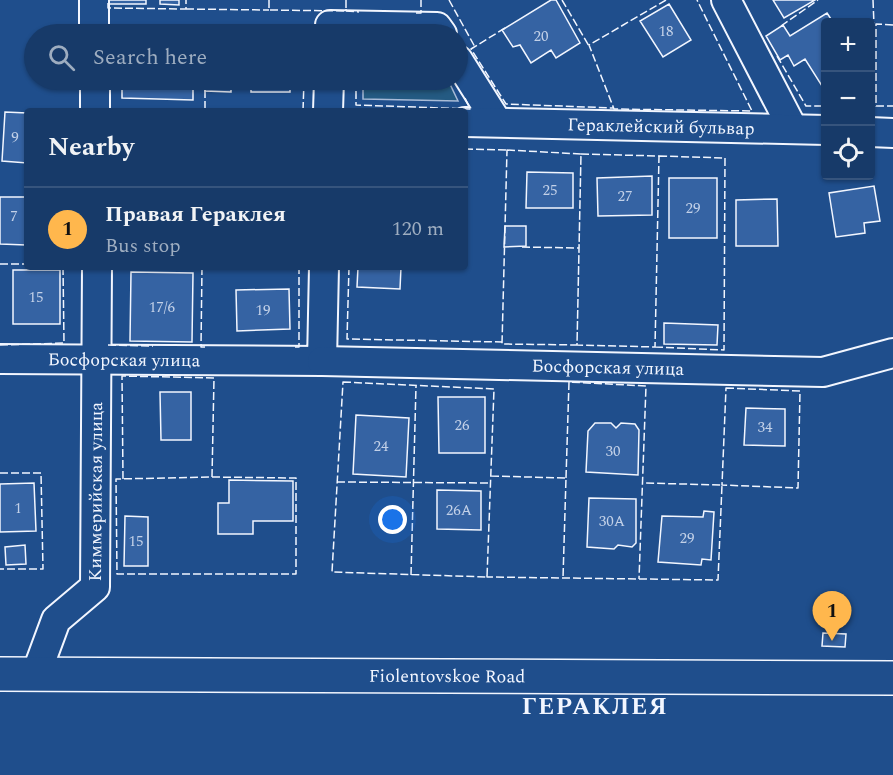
<!DOCTYPE html>
<html lang="en">
<head>
<meta charset="utf-8">
<style>
  :root { --surface:#173a69; --page:#244571; --text:#f1f3f6; --muted:#9eadc0; --line:#36547d; --accent:#ffb74d }
  body { margin:0; font-family:Spectral,serif; background:var(--page); color:var(--text) }
  .controls { position:absolute; right:18px; top:18px; display:grid; overflow:hidden; border-radius:6px; box-shadow:0 2px 4px #0004 }
  .controls button { width:54px; height:54px; display:grid; place-items:center; padding:0; border:0; border-bottom:2px solid var(--line); background:var(--surface); color:var(--text); font:30px sans-serif }
  .you { position:absolute; left:393px; top:520px; width:21px; height:21px; margin:-15px; border:4px solid #fff; border-radius:50%; background:#1a73e8; box-shadow:0 0 0 9px #1a73e833 }
  .badge { display:grid; place-items:center; width:39px; height:39px; border-radius:50%; background:var(--accent); color:#111; font-size:20px; font-weight:700 }
  .pin { position:absolute; translate:-50% -50px; filter:drop-shadow(0 2px 3px #0008) }
  .pin::after { content:''; position:absolute; top:32px; width:21px; height:18px; background:inherit; clip-path:polygon(0 0,100% 0,50% 100%) }
  .list { margin:0; padding:0; list-style:none }
  h2 { display:flex; justify-content:space-between; align-items:center; height:78px; margin:0; padding:0 24px; font-size:26px }
  h2 small { font-size:20px; font-weight:400; color:var(--muted) }
  .list li { display:grid; grid-template-columns:39px 1fr auto; gap:18px; align-items:center; box-sizing:border-box; height:84px; padding:0 24px; border-top:2px solid var(--line) }
  .list b { display:block; font-size:22px; white-space:nowrap }
  .list p { margin:0; font-size:20px; white-space:nowrap; color:var(--muted) }
  .list em { font-size:20px; font-style:normal; color:var(--muted) }
  .icon { flex:none; width:33px; height:33px; fill:none; stroke:currentColor; stroke-width:2; stroke-linecap:round; stroke-linejoin:round }
  .map { position:relative; flex:none; width:893px; height:775px; overflow:hidden }
  .search { position:absolute; background:var(--surface); box-shadow:0 2px 4px #0004; left:24px; top:24px; width:444px; height:66px; display:flex; align-items:center; gap:15px; box-sizing:border-box; padding:0 21px; border-radius:33px; color:var(--muted); font-size:22px }
  .panel { position:absolute; background:var(--surface); box-shadow:0 2px 4px #0004; left:24px; top:108px; width:444px; height:162px; border-radius:6px }
  .map>svg:first-child { display:block }
  .green { fill:#245a82; stroke:#a8bbd7; stroke-width:1.5 }
  .building { fill:#3563a3; stroke:#f2f6ff; stroke-width:1.5 }
  .lines { fill:none; stroke-linecap:round; stroke-linejoin:round }
  .minor-casing { stroke:#f2f6ff; stroke-width:32 }
  .major-casing { stroke:#f2f6ff; stroke-width:36 }
  .minor { stroke:#1f4e8c; stroke-width:28 }
  .major { stroke:#1f4e8c; stroke-width:33 }
  .fence { stroke:#f2f6ff; stroke-width:1.5; stroke-dasharray:8 3; stroke-linecap:butt }
  .labels { text-anchor:middle; dominant-baseline:central; stroke-width:4.5; stroke-linejoin:round; paint-order:stroke }
  .number-label { font-size:15px; fill:#c3d1e8 }
  .street-label { font-size:18px; fill:#f2f6ff; stroke:#1f4e8c }
  .district-label { font-size:24px; font-weight:bold; letter-spacing:1.5px; fill:#f2f6ff; stroke:#1f4e8c }
</style>
</head>
<body>
<div class="map">
<svg width="893" height="775" viewBox="0 0 893 775">
  <rect width="100%" height="100%" fill="#1f4e8c"/>
  <path class="green" d="M363,80H448L458,101L363,99Z"/>
  <path class="building" d="M108,0H146V4H108Z
    M160,0H179V5L160,4Z
    M551,0H556L580,43L556,58L551,50L531,63L520,45L513,47L502,30Z
    M773,0H815L784,18Z
    M669,4L691,40L663,57L640,21Z
    M827,13L833,22H826V83L822,86L805,59L794,66L788,55L780,60L766,36L783,25L790,36Z
    M112,80H193V100L122,98V87H111Z
    M205,80H231V92L205,91Z
    M251,80H290V92H251Z
    M5,112L27,113V163L2,161Z
    M527,172L573,173V208H526Z
    M652,176V215L598,216L597,178Z
    M669,178H717V238H669Z
    M874,186L880,221L864,223L865,233L836,237L829,193Z
    M0,197H27L26,245L0,244Z
    M777,199L778,246H736V200Z
    M505,226H526V246L504,247Z
    M358,267H401L400,289L357,287Z
    M13,270H60V324H13Z
    M131,272L193,273L192,342L130,341Z
    M289,289L290,329L237,331L236,290Z
    M664,323L718,325L717,345L664,344Z
    M160,392H191V440H161Z
    M438,397H485V453H439Z
    M746,408L785,409V446L744,445Z
    M356,415L409,418L406,477L353,474Z
    M595,423H611L616,428L621,423L635,424L639,430L638,475L586,472L588,431Z
    M229,480L293,481V521H253V534H218V503H229Z
    M34,483L36,531L0,532V484Z
    M437,490L481,491V530L437,529Z
    M589,498L636,499V543L632,547L618,545L614,549L587,547Z
    M704,511L714,512L711,560L702,559L701,565L658,562L662,516L703,517Z
    M125,516L148,517V566H124Z
    M25,545L26,564L6,565L5,547Z
    M823,633L846,634L845,647L822,646Z"/>
  <g class="lines">
    <defs>
      <g id="minor">
        <path d="M94,0V34"/>
        <path d="M726,0L793,129"/>
        <path d="M330,34V25L437,27L442,34"/>
        <path d="M458,60L497,122"/>
        <path d="M95,80V111"/>
        <path d="M328,111L329,80"/>
        <path id="s1" d="M465,122L826,130"/>
        <path d="M870,132L893,133"/>
        <path id="s2" d="M0,359L322,361L324,267"/>
        <path id="s3" d="M322,361L823,372L893,353"/>
        <path id="s4" d="M36,674L56,620L95,587L97,267"/>
      </g>
      <g id="major">
        <path id="s5" d="M0,674L893,678"/>
      </g>
    </defs>
    <use href="#minor" class="minor-casing"/>
    <use href="#major" class="major-casing"/>
    <use href="#minor" class="minor"/>
    <use href="#major" class="major"/>
    <path class="fence" d="M269,0V10L346,11V9
      M346,0V11L359,12
      M449,0L475,47
      M562,0L589,46
      M666,0L589,45L614,109L752,111L697,0
      M873,0L874,25
      M108,3V8L186,9V0
      M186,9L269,10
      M416,13H421V0
      M893,25L876,24V106H893
      M781,26L818,0
      M505,28L471,49L506,104L613,108
      M104,32L206,31
      M206,34V31L305,34
      M777,56L806,106H826
      M356,80V105L470,109L464,96
      M205,109L303,111L304,80
      M205,109V88
      M465,149L507,150V153
      M507,150L581,154L577,345L502,344Z
      M581,154L659,156L655,347L577,345Z
      M522,247L579,248
      M0,264H27
      M202,267L201,347H205
      M349,267L347,339L502,342
      M0,345L64,343L63,267
      M108,345L153,346
      M295,347H299V267
      M655,347L724,350L725,158L659,156
      M343,382L494,389L487,577L332,572Z
      M726,388L800,391L798,488L722,485Z
      M0,473H41L43,569H0
      M491,476L566,478L563,578
      M212,477L296,478V574H117L116,479Z
      M566,478L569,382L646,386L639,579
      M123,479L122,376L214,378L212,477
      M337,482L490,483
      M411,575L416,386
      M487,575V577L718,580L722,485L643,483"/>
  </g>
  <g class="labels">
    <g class="number-label">
      <text x="666" y="31">18</text>
      <text x="541" y="36">20</text>
      <text x="15" y="137">9</text>
      <text x="550" y="190">25</text>
      <text x="625" y="196">27</text>
      <text x="693" y="208">29</text>
      <text x="14" y="216">7</text>
      <text x="36" y="297">15</text>
      <text x="162" y="307">17/6</text>
      <text x="263" y="310">19</text>
      <text x="462" y="425">26</text>
      <text x="765" y="427">34</text>
      <text x="381" y="446">24</text>
      <text x="613" y="451">30</text>
      <text x="18" y="508">1</text>
      <text x="459" y="510">26А</text>
      <text x="612" y="521">30А</text>
      <text x="687" y="538">29</text>
      <text x="136" y="541">15</text>
    </g>
    <g class="street-label">
      <text stroke="none"><textPath href="#s1" startOffset="196">Гераклейский бульвар</textPath></text>
      <text stroke="none"><textPath href="#s2" startOffset="124">Босфорская улица</textPath></text>
      <text stroke="none"><textPath href="#s3" startOffset="286">Босфорская улица</textPath></text>
      <text stroke="none"><textPath href="#s4" startOffset="204">Киммерийская улица</textPath></text>
      <text stroke="none"><textPath href="#s5" startOffset="447">Fiolentovskoe Road</textPath></text>
    </g>
    <g class="district-label">
      <text x="595" y="707">ГЕРАКЛЕЯ</text>
    </g>
  </g>
</svg>
<div class="controls">
<button>+</button>
<button>−</button>
<button><svg class="icon" aria-label="locate" viewBox="0 0 24 24"><circle cx="12" cy="12" r="6"/><path d="M12 2v4M12 18v4M2 12h4M18 12h4"/></svg></button>
</div>
<div class="you"></div>
<div class="pin badge" style="left:832px;top:641px">1</div>
<div class="search"><svg class="icon" aria-label="search" viewBox="0 0 24 24"><circle cx="10" cy="10" r="6"/><path d="M15 15l6 6"/></svg>Search here</div>
<section class="panel">
<h2>Nearby<small></small></h2>
<ul class="list">
<li><span class="badge">1</span><div><b>Правая Гераклея</b><p>Bus stop</p></div><em>120 m</em></li>
</ul>
</section>
</div>
</body>
</html>
